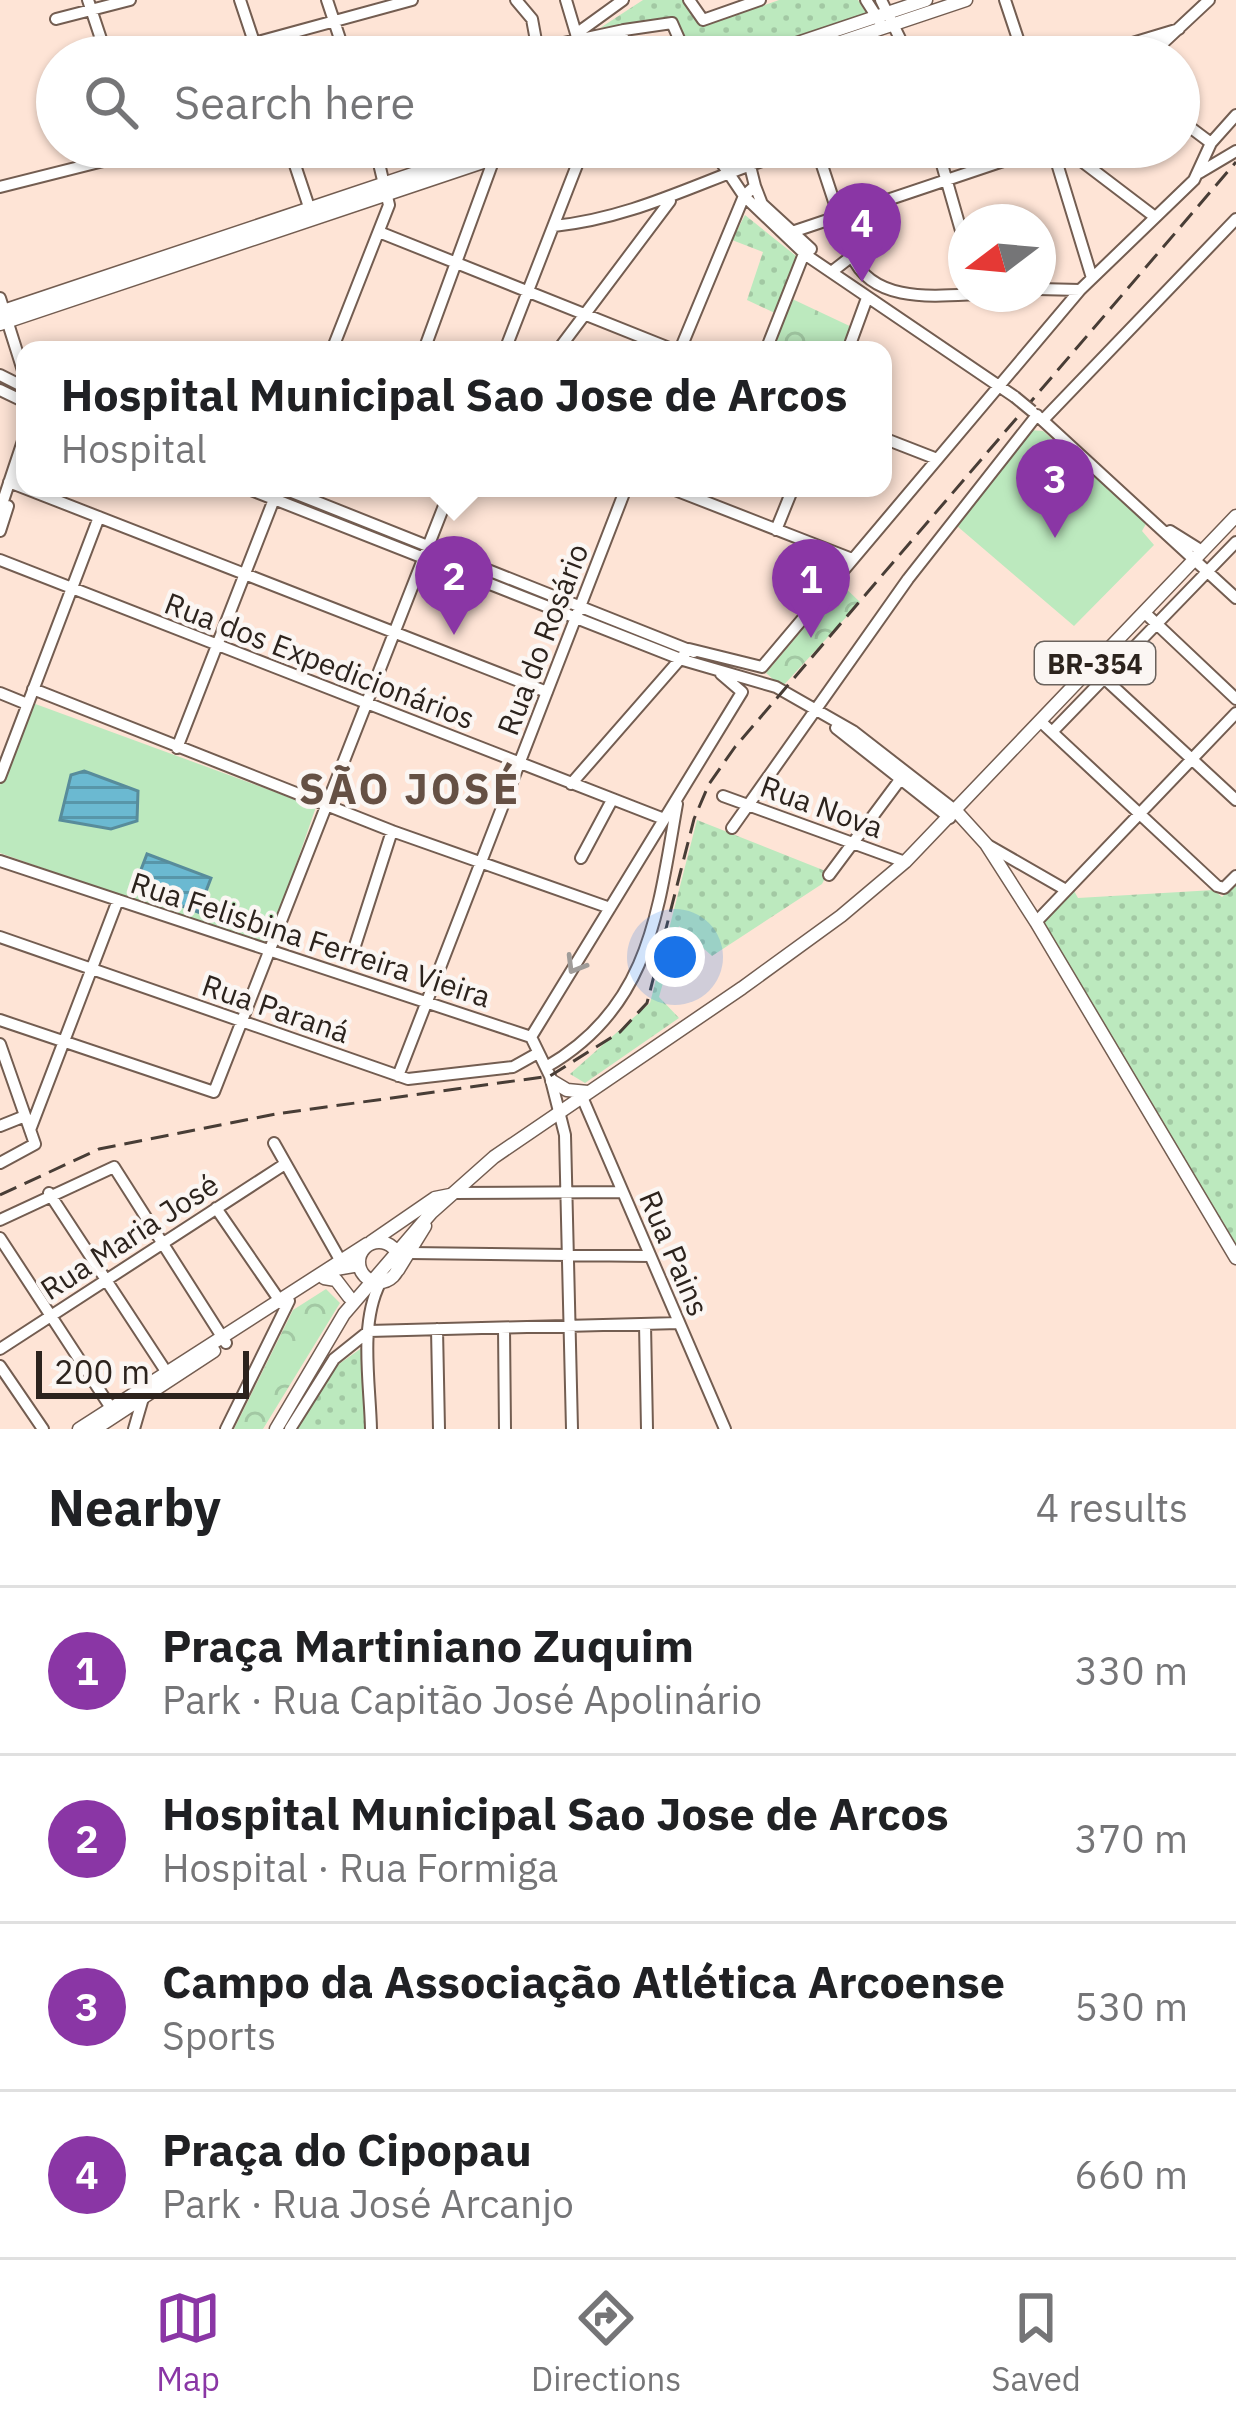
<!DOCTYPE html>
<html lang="en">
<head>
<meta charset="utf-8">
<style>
  :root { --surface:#fff; --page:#f6f6f6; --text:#202124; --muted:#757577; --line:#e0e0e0; --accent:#8a36a5 }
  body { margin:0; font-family:"IBM Plex Sans",sans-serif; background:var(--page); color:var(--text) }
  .compass { position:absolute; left:948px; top:204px; width:108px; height:108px; border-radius:50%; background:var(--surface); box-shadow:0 3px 9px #0004; rotate:254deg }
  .scale { position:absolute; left:36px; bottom:30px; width:213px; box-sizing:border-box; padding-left:12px; border:6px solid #2c231d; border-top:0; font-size:33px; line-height:42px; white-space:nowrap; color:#2c231d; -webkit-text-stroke:9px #fbf6f3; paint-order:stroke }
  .you { position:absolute; left:675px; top:957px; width:42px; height:42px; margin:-30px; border:9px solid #fff; border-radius:50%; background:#1a73e8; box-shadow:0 0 0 18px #1a73e833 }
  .badge { display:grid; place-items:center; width:78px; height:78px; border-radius:50%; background:var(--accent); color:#fff; font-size:39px; font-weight:700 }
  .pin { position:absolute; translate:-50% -99px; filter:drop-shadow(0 3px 6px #0008) }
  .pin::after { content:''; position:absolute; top:63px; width:42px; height:36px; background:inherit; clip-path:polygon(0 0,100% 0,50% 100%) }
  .popup { position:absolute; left:16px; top:341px; width:876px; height:156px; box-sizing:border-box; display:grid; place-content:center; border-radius:24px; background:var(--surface); filter:drop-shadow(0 3px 9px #0005); font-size:39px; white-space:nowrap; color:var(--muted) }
  .popup b { font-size:45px; color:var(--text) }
  .popup::after { content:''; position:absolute; left:50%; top:100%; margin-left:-24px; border:24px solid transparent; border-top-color:var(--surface) }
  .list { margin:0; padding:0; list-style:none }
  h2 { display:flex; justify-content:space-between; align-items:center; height:156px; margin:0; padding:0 48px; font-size:51px }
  h2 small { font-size:39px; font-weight:400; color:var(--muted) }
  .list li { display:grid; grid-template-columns:78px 1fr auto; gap:36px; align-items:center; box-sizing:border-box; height:168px; padding:0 48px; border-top:3px solid var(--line) }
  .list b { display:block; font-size:45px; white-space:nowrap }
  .list p { margin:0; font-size:39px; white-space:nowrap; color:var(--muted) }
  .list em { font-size:39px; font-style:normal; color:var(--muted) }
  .icon { flex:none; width:66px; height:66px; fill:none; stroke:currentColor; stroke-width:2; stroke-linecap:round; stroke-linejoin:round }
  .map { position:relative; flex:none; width:1236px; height:1429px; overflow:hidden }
  .search { position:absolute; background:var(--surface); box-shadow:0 3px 9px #0004; left:36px; right:36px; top:36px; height:132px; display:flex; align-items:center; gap:30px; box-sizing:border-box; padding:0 42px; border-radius:66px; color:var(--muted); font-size:45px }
  .sheet { height:828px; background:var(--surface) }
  nav { display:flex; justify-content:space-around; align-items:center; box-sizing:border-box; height:168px; border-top:3px solid var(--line); background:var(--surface); font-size:33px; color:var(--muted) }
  nav a { display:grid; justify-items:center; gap:6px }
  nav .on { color:var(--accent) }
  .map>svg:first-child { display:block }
  .grass { fill:url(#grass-dots) }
  .park { fill:url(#park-crowns) }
  .garden { fill:#bce9be }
  .water { fill:url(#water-rules); stroke:#588c9b; stroke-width:3 }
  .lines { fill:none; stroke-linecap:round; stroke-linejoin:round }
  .minor-casing { stroke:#735d51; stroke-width:14 }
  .major-casing { stroke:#735d51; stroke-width:15 }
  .minor { stroke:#fff; stroke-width:10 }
  .major { stroke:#fff; stroke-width:12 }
  .rail { stroke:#483d36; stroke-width:3; stroke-dasharray:18 9; stroke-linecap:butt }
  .minor-bridge-casing { stroke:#735d51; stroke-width:14; stroke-linecap:butt }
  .minor-bridge { stroke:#fff; stroke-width:10 }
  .oneway { stroke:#a09c99 }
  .labels { text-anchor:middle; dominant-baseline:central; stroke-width:9; stroke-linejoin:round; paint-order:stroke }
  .shield { fill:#fbf6f3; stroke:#6a625d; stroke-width:3 }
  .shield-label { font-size:27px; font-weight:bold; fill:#2c231d }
  .street-label { font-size:30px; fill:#2c231d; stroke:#fbf6f3 }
  .district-label { font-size:42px; font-weight:bold; letter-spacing:3px; fill:#655044; stroke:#fbf6f3 }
</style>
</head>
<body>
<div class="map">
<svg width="1236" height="1429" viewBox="0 0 1236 1429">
  <defs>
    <pattern id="grass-dots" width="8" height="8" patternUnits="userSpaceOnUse" patternTransform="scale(3)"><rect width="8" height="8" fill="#bce9be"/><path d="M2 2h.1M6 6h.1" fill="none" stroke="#a2c8a3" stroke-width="1.8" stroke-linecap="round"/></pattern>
    <pattern id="park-crowns" width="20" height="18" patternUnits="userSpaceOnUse" patternTransform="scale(3)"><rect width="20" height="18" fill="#bce9be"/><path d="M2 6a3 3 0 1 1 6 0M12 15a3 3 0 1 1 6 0" fill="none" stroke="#a2c8a3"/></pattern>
    <pattern id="water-rules" width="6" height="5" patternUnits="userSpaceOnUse" patternTransform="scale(3)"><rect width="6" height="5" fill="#6bb9d1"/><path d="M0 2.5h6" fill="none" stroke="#5896a9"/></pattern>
  </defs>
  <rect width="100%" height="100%" fill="#fee4d6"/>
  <path class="grass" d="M643,0H684L705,26L779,0H858L870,19L749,57H693L675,17L600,28Z
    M745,215L801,260L777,314L747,300L763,252L732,240Z
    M697,820L828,872L822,884L712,956L679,926L659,997L679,1018L585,1083L570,1074L650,1003Z
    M1236,883V1244L1042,922L1073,889L1078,898L1214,890L1222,897Z
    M363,1347L365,1429H296L329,1371Z"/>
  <path class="park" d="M788,297L856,329L848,350H766Z
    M841,584L860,602L782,687L766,673Z
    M326,1289L340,1303L263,1429H234L293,1310Z"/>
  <path class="garden" d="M1030,430L1043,431L1147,522L1142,531L1154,545L1074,626L957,526Z
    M30,702L316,807L267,948L0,853V785Z"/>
  <path class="water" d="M84,771L138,791L137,821L111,829L60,820L71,775Z
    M147,854L211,878L198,912L134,888Z"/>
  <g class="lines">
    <defs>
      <path id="minor" d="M88,0L107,57
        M240,0L259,57
        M327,0L346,57
        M516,0L532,19L539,57
        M566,0L583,57
        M689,0L703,20L760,0
        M866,0L880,22
        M881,0L909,57
        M1005,0L1024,57
        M56,19L130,0
        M576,34L623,0
        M203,57L412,0
        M498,57L624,30
        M617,57L624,30L672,23L687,57
        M1086,57L1179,29
        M1148,57L1209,0
        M54,100L57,99
        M1179,119L1211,143
        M289,147L312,216
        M711,147L744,196L806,255L1015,397
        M816,147L852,256L834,270
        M937,147L966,248
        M1052,147L1092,278
        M1063,147L1155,217
        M1199,173L1236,151
        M755,186L762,204L811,249
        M0,187L159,147
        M554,226C645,217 719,170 806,147
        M379,232L674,350
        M792,232L1045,147
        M852,256C873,304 936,296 979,294
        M1038,289L1080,290
        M0,298L25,377
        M332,350L389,205L375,147
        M424,350L495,156
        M505,350L584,147
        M558,350L670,201
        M680,350L744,196L755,186L749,162L754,147
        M766,350L807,246
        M848,350L867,298
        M0,375L24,387
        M0,390L25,402
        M1039,417L1236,598
        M1043,420L1236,219
        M883,438L937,459
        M18,477L25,457
        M9,482L547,692
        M246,488L683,660L776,687L853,731L956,811
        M282,488L694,652
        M670,488L852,559
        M0,510L25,435
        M776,530L793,488
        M0,531L8,506
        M1170,531L1202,551
        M0,560L664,819
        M1144,612L1236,699
        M1104,678L1236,800
        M33,689L392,831L610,908
        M0,693L27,704
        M1040,721L1217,886L1224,888L1236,876
        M836,728L950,818
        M1052,732L1236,542
        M177,748L276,494
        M0,777L99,517
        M571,784L689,649L762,667L1080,290L1194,180L1211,143L1236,115
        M723,796L905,862
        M732,828L908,579L1037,415
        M986,844L1066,890
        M581,858L612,800
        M0,861L531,1037L550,1076L565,1135L572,1429
        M829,875L902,777
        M1036,922L1236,713
        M0,937L408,1079L513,1067L538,1053
        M353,952L392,831
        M0,1020L214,1092L451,488
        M531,1037L742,692L721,674
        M0,1044L35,1144L0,1163
        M546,1067C650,1008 658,911 677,804
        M398,1076L626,488
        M582,1097L725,1429
        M0,1126L25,1116
        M30,1130L118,900
        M274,1143L343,1265
        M49,1193L169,1376
        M453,1193L623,1192
        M216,1208L282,1304
        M0,1220L114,1167L226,1343
        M0,1238L113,1411
        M410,1253L650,1256
        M645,1324L647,1429
        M504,1328L505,1429
        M437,1329L439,1429
        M0,1349L285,1164
        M0,1366L43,1429
        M134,1429L143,1398
        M226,1429L289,1301
        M290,1429L334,1359L369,1331L679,1323
        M371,1429C370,1383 359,1324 380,1283"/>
      <path id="major" d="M756,57L926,0
        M796,57L966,0
        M0,312L493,147
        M0,324L528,147
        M956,811L986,844L1036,922L1236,1258
        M552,1081L567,1090L588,1092
        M371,1242L435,1198L450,1195
        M359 1262a20 20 0 1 1 40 0a20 20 0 1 1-40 0Z
        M336,1269L359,1265
        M398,1270L425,1226
        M324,1278L336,1280L349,1297
        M79,1429L367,1244
        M95,1429L214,1351
        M276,1429L344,1314L431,1213L494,1157L742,988L841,916L905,862L1236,516"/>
    </defs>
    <use href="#minor" class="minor-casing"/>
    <use href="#major" class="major-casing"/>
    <use href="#minor" class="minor"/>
    <use href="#major" class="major"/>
    <path class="rail" d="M283,1113L550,1076L620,1032L647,1003L694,819L709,784L735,747L1236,162
      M0,1195L99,1149L276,1114"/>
    <defs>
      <path id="minor-bridge" d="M1015,397L1032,411"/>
    </defs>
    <use href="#minor-bridge" class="minor-bridge-casing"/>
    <use href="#minor-bridge" class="minor-bridge"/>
  </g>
  <defs><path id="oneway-chevron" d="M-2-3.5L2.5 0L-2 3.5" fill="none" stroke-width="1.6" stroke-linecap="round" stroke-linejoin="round" transform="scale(3)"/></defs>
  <use class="oneway" href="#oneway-chevron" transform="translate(575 965) rotate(121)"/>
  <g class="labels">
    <rect class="shield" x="1035" y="642" width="120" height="42" rx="9"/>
    <g class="shield-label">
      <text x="1095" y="663">BR-354</text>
    </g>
    <g class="street-label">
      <text transform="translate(542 639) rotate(-69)">Rua do Rosário</text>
      <text transform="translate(320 660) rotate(21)">Rua dos Expedicionários</text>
      <text transform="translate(822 806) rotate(20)">Rua Nova</text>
      <text transform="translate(311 939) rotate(18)">Rua Felisbina Ferreira Vieira</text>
      <text transform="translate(276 1008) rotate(19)">Rua Paraná</text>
      <text transform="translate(129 1236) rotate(-33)">Rua Maria José</text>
      <text transform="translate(675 1253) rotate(67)">Rua Pains</text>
    </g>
    <g class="district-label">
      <text x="410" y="788">SÃO JOSÉ</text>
    </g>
  </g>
</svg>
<svg class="compass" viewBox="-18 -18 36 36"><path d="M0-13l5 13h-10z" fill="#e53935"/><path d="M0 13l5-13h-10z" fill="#757577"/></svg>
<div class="scale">200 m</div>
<div class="you"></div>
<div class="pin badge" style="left:811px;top:638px">1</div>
<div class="pin badge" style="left:454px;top:635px">2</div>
<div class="popup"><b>Hospital Municipal Sao Jose de Arcos</b>Hospital</div>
<div class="pin badge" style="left:1055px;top:538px">3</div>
<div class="pin badge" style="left:862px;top:282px">4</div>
<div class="search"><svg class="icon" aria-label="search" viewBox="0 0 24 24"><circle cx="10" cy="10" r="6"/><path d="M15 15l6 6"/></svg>Search here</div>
</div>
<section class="sheet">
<h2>Nearby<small>4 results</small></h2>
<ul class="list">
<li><span class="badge">1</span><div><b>Praça Martiniano Zuquim</b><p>Park · Rua Capitão José Apolinário</p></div><em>330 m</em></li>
<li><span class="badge">2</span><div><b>Hospital Municipal Sao Jose de Arcos</b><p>Hospital · Rua Formiga</p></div><em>370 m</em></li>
<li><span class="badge">3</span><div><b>Campo da Associação Atlética Arcoense</b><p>Sports</p></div><em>530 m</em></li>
<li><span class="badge">4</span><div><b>Praça do Cipopau</b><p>Park · Rua José Arcanjo</p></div><em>660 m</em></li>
</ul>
</section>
<nav>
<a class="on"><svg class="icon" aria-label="map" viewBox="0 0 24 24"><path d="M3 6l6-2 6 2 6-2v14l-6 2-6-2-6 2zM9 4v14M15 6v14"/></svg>Map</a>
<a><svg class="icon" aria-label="directions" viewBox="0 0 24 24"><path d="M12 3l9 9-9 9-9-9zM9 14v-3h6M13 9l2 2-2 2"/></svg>Directions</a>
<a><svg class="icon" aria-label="saved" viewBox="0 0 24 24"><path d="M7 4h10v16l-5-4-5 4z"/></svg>Saved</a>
</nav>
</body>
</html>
